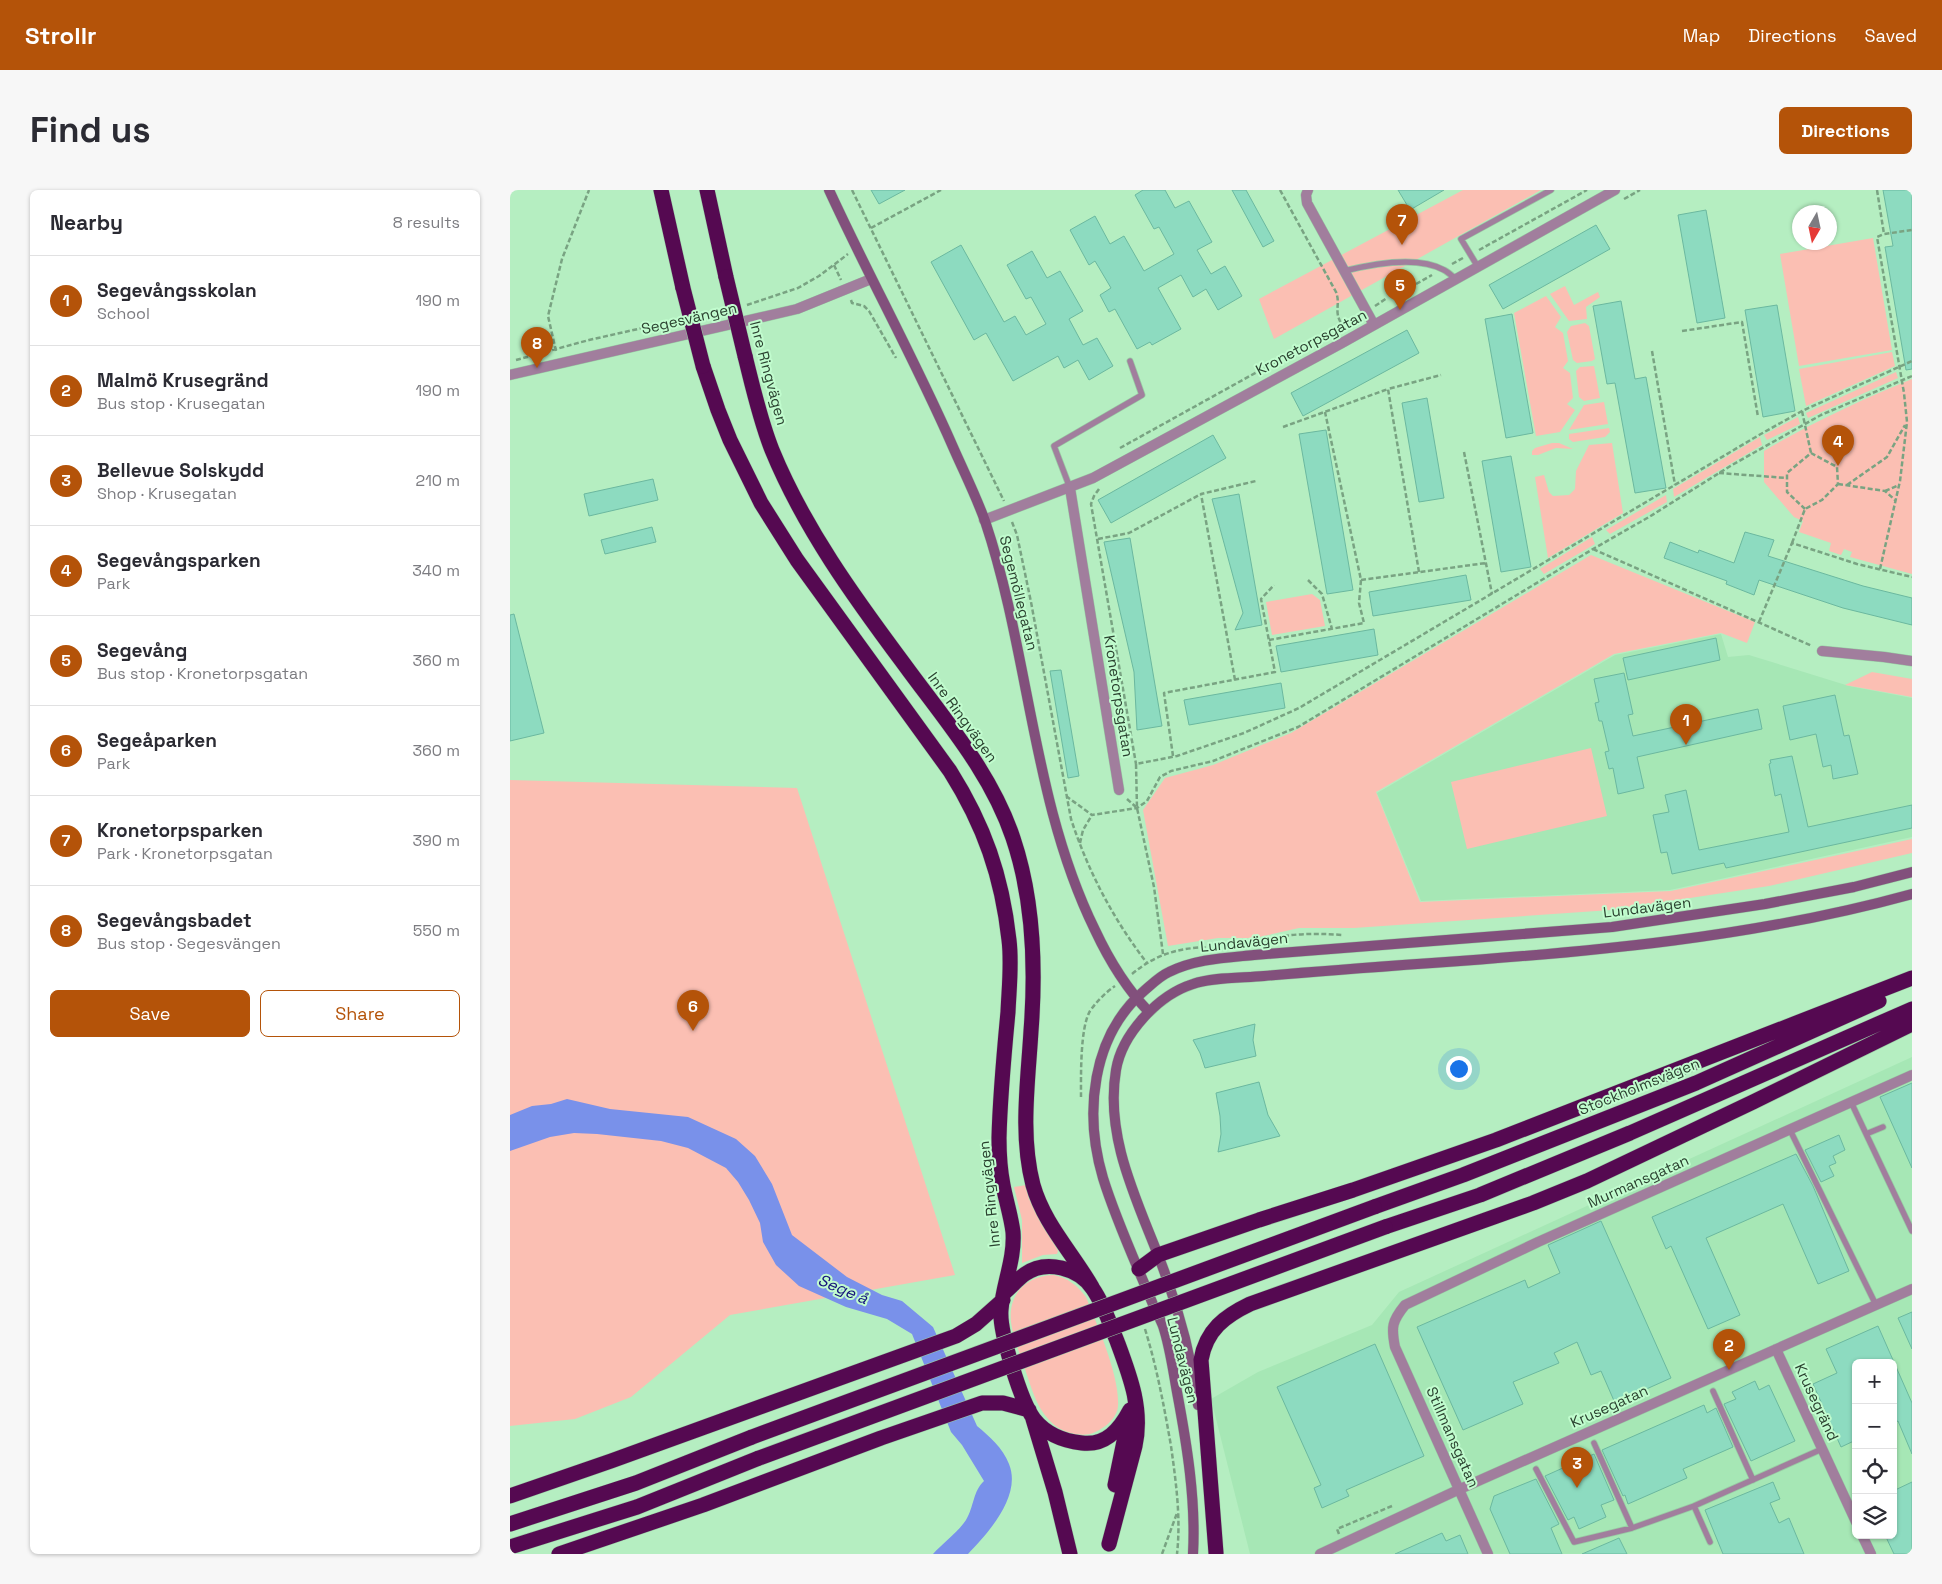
<!DOCTYPE html>
<html lang="en">
<head>
<meta charset="utf-8">
<style>
  :root { --surface:#fff; --page:#f7f7f7; --text:#2b2b33; --muted:#7c7c81; --line:#e1e1e2; --accent:#b45309 }
  body { margin:0; font-family:"Space Grotesk",sans-serif; background:var(--page); color:var(--text) }
  .controls { position:absolute; right:15px; bottom:15px; display:grid; overflow:hidden; border-radius:8px; box-shadow:0 1px 4px #0004 }
  .controls button { width:45px; height:45px; display:grid; place-items:center; padding:0; border:0; border-bottom:1px solid var(--line); background:var(--surface); color:var(--text); font:25px sans-serif }
  .compass { position:absolute; left:1282px; top:15px; width:45px; height:45px; border-radius:50%; background:var(--surface); box-shadow:0 1px 4px #0004; rotate:189deg }
  .you { position:absolute; left:948px; top:878px; width:18px; height:18px; margin:-12px; border:4px solid #fff; border-radius:50%; background:#1a73e8; box-shadow:0 0 0 8px #1a73e833 }
  .badge { display:grid; place-items:center; width:32px; height:32px; border-radius:50%; background:var(--accent); color:#fff; font-size:16px; font-weight:700 }
  .pin { position:absolute; translate:-50% -41px; filter:drop-shadow(0 1px 2px #0008) }
  .pin::after { content:''; position:absolute; top:26px; width:18px; height:15px; background:inherit; clip-path:polygon(0 0,100% 0,50% 100%) }
  .list { margin:0; padding:0; list-style:none }
  h2 { display:flex; justify-content:space-between; align-items:center; height:65px; margin:0; padding:0 20px; font-size:21px }
  h2 small { font-size:16px; font-weight:400; color:var(--muted) }
  .list li { display:grid; grid-template-columns:32px 1fr auto; gap:15px; align-items:center; box-sizing:border-box; height:90px; padding:0 20px; border-top:1px solid var(--line) }
  .list b { display:block; font-size:19px; white-space:nowrap }
  .list p { margin:0; font-size:16px; white-space:nowrap; color:var(--muted) }
  .list em { font-size:16px; font-style:normal; color:var(--muted) }
  .actions { display:flex; gap:10px; padding:15px 20px }
  .actions a { flex:1; padding:11px 0; border:1px solid var(--accent); border-radius:8px; text-align:center; font-size:18px; color:var(--accent) }
  .actions .main { background:var(--accent); color:#fff }
  .icon { flex:none; width:28px; height:28px; fill:none; stroke:currentColor; stroke-width:2; stroke-linecap:round; stroke-linejoin:round }
  .map { position:relative; flex:none; width:1402px; height:1364px; overflow:hidden; border-radius:8px }
  header { display:flex; align-items:center; gap:30px; box-sizing:border-box; height:70px; padding:0 25px; background:var(--accent); color:#fff }
  header strong { font-size:24px }
  nav { display:flex; gap:28px; margin-inline-start:auto; font-size:18px }
  .intro { display:flex; align-items:center; justify-content:space-between; box-sizing:border-box; height:120px; padding:0 30px }
  h1 { margin:0; font-size:35px }
  .button { padding:12px 22px; border-radius:8px; background:var(--accent); color:#fff; font-size:18px; font-weight:700 }
  main { display:flex; gap:30px; padding:0 30px }
  aside { flex:1; background:var(--surface); border-radius:8px; box-shadow:0 1px 4px #0004 }
  .map>svg:first-child { display:block }
  .built { fill:#a6e7b5; fill-rule:evenodd }
  .green { fill:#fbbfb3 }
  .water { fill:#7991ea }
  .building { fill:#8ddbc0; stroke:#6bb89f }
  .lines { fill:none; stroke-linecap:round; stroke-linejoin:round }
  .lane-casing { stroke:#99cba4; stroke-width:7 }
  .street-casing { stroke:#99cba4; stroke-width:11 }
  .secondary-casing { stroke:#99cba4; stroke-width:11 }
  .highway-casing { stroke:#99cba4; stroke-width:16 }
  .path { stroke:#79a382; stroke-width:2.5; stroke-dasharray:5 2.5; stroke-linecap:butt }
  .lane { stroke:#a17e9d; stroke-width:5.5 }
  .street { stroke:#a17e9d; stroke-width:10 }
  .secondary { stroke:#82507c; stroke-width:10 }
  .highway { stroke:#550951; stroke-width:15 }
  .highway-bridge-casing { stroke:#99cba4; stroke-width:16; stroke-linecap:butt }
  .highway-bridge { stroke:#550951; stroke-width:15 }
  .labels { text-anchor:middle; dominant-baseline:central; stroke-width:4; stroke-linejoin:round; paint-order:stroke }
  .street-label { font-size:15px; fill:#2a412f; stroke:#c1fcce }
  .water-label { font-size:16px; font-style:italic; fill:#15137b; stroke:#c1fcce }
</style>
</head>
<body>
<header>
<strong>Strollr</strong>
<nav><a>Map</a><a>Directions</a><a>Saved</a></nav>
</header>
<div class="intro"><h1>Find us</h1><a class="button">Directions</a></div>
<main>
<aside>
<h2>Nearby<small>8 results</small></h2>
<ul class="list">
<li><span class="badge">1</span><div><b>Segevångsskolan</b><p>School</p></div><em>190 m</em></li>
<li><span class="badge">2</span><div><b>Malmö Krusegränd</b><p>Bus stop · Krusegatan</p></div><em>190 m</em></li>
<li><span class="badge">3</span><div><b>Bellevue Solskydd</b><p>Shop · Krusegatan</p></div><em>210 m</em></li>
<li><span class="badge">4</span><div><b>Segevångsparken</b><p>Park</p></div><em>340 m</em></li>
<li><span class="badge">5</span><div><b>Segevång</b><p>Bus stop · Kronetorpsgatan</p></div><em>360 m</em></li>
<li><span class="badge">6</span><div><b>Segeåparken</b><p>Park</p></div><em>360 m</em></li>
<li><span class="badge">7</span><div><b>Kronetorpsparken</b><p>Park · Kronetorpsgatan</p></div><em>390 m</em></li>
<li><span class="badge">8</span><div><b>Segevångsbadet</b><p>Bus stop · Segesvängen</p></div><em>550 m</em></li>
</ul>
<div class="actions"><a class="main">Save</a><a>Share</a></div>
</aside>
<div class="map">
<svg width="1402" height="1364" viewBox="0 0 1402 1364">
  <rect width="100%" height="100%" fill="#b5eec1"/>
  <path class="built" d="M1211,444L1218,467L1239,465L1339,496L1402,508V647L1160,700L911,711L867,603L1105,465Z
    M1402,867V1364H740L701,1209L748,1182L862,1135L889,1102ZM1346,1173H1383V1345H1346Z"/>
  <path class="green" d="M953,0H1031L764,149L749,109Z
    M1363,48L1382,160L1289,176L1270,64Z
    M1055,96L1064,115L1088,102L1090,107L1076,117L1077,129L1059,131L1040,104Z
    M1036,106L1051,127L1045,137L1053,143L1058,171L1053,178L1060,183L1063,208L1057,214L1065,220L1050,242L1026,246L1004,123Z
    M1075,133L1079,136L1085,169L1082,171L1067,173L1063,170L1057,142L1061,136Z
    M1382,162L1385,176L1296,216L1289,179Z
    M1084,176L1090,208L1074,211L1069,207L1066,181L1070,177Z
    M1386,182L1388,188L1298,228L1296,223Z
    M1402,189V384L1340,367L1342,362L1334,359L1331,365L1319,361L1321,353L1289,342L1293,331L1284,327L1254,292V261C1301,233 1351,210 1402,189Z
    M1094,212L1098,234L1059,240L1074,215Z
    M1288,227L1290,234L1257,250L1254,245Z
    M1099,238L1100,242L1095,247L1063,252L1059,249V244Z
    M1250,247L1252,255L1164,307L1163,299Z
    M1042,253H1049L1063,259L1046,258L1028,265H1022V261L1025,258Z
    M1102,253L1113,323L1038,368L1025,287L1034,285L1039,302L1043,306L1059,305L1065,299L1066,281L1079,255Z
    M1156,305L1157,312L1100,344L1096,340Z
    M1082,347L1085,354L1034,384L1030,379Z
    M1081,365L1245,432L1237,453L1211,443L1104,464L866,602L910,712L1161,701L1402,649V663L1259,696L1101,720L844,738H789L745,748H708L658,756L633,620L655,588L703,575L781,543Z
    M802,404L810,410L815,436L762,445L756,412Z
    M1362,482L1402,489V507L1335,495Z
    M1081,558L1097,626L957,659L941,592Z
    M0,590L287,598L445,1085L220,1125L121,1207L65,1229L0,1236Z
    M516,995L519,1009L548,1061L547,1064L533,1065L512,1073V1030L504,997Z
    M543,1085C558,1088 567,1095 576,1107C587,1135 610,1186 608,1216C607,1229 593,1240 580,1244C566,1247 549,1241 539,1230C526,1216 521,1197 515,1179C510,1164 503,1148 501,1132C498,1104 516,1086 543,1085Z"/>
  <path class="water" d="M57,909L100,919L178,927L226,949L245,966L262,994L282,1045L337,1087L372,1105L392,1111L423,1137L467,1236C479,1246 493,1258 499,1274C512,1306 478,1343 458,1364H423C433,1353 448,1342 456,1330C464,1317 463,1301 474,1291L452,1255L441,1242L402,1144L377,1129L336,1117L289,1096L266,1075L253,1052L250,1033L239,1010L228,992L216,978L178,958L151,951L87,944L64,943L40,947L0,961V925L22,916L41,914Z"/>
  <path class="building" d="M361,0H395L369,14Z
    M633,0H655L665,18L679,11L702,52L687,60L701,84L715,76L732,106L708,120L696,99L683,107L671,85L648,98L671,139L642,155L640,152L627,159L605,119L599,122L590,105L601,98L585,71L579,75L560,40L585,26L600,54L614,46L634,81L664,64L649,37L644,39L625,5Z
    M722,0H736L764,51L753,57Z
    M888,0H934L900,20Z
    M1373,0H1402V179L1396,180L1375,57L1383,56Z
    M1196,20L1215,128L1187,133L1168,25Z
    M1086,35L1100,59L993,119L979,95Z
    M451,55L494,132L505,126L516,145L536,134L521,107L516,109L497,75L522,61L537,88L550,81L573,121L559,129L573,155L587,148L603,176L579,190L568,170L554,178L548,166L503,191L476,143L464,150L421,72Z
    M1111,111L1125,189L1136,187L1156,298L1125,303L1105,193L1097,194L1083,116Z
    M1267,115L1285,221L1253,227L1235,120Z
    M1002,124L1023,243L996,248L975,129Z
    M897,140L909,163L793,226L781,203Z
    M917,208L934,308L909,312L892,213Z
    M816,240L843,400L817,404L789,244Z
    M703,245L716,268L601,333L588,310Z
    M1001,266L1021,377L991,382L972,271Z
    M143,289L148,310L79,326L74,304Z
    M729,304L752,435L725,440L733,423L702,309Z
    M142,337L146,352L95,364L91,350Z
    M1235,342L1264,350L1258,366L1353,396L1402,408V435L1333,418L1249,390L1244,405L1216,394L1217,391L1154,368L1160,352L1188,363L1189,360L1224,373Z
    M620,348L652,536L627,540L624,482L594,352Z
    M956,385L961,410L863,426L859,402Z
    M4,424L34,543L0,551V425Z
    M864,439L868,465L771,482L766,456Z
    M1206,448L1210,470L1118,490L1113,468Z
    M551,480L569,586L558,588L540,481Z
    M1114,483L1123,524L1118,525L1123,546L1248,519L1252,539L1127,567L1134,598L1108,604L1103,578L1099,579L1095,562L1099,561L1092,531H1089L1085,513L1089,512L1084,489Z
    M771,493L775,518L679,535L674,510Z
    M1325,505L1334,546L1339,545L1348,584L1323,589L1321,575L1313,577L1306,544L1280,550L1273,516Z
    M1282,566L1298,637L1402,615V638L1216,678L1214,673L1162,684L1157,662L1151,663L1143,625L1159,622L1155,605L1176,600L1189,660L1279,642L1271,604L1265,606L1259,574L1261,573L1260,570Z
    M745,834L743,850L746,866L695,878L690,863L683,850Z
    M749,892L758,925L770,946L708,962L711,944L710,926L706,903Z
    M1402,893V978L1370,907Z
    M1329,945L1335,960L1323,966L1326,973L1319,976L1324,986L1311,992L1295,960Z
    M1286,964L1303,996L1339,1081L1308,1094L1273,1014L1196,1048L1230,1125L1198,1139L1161,1056L1156,1059L1142,1027Z
    M1091,1031L1161,1188L1105,1213L1091,1181L1081,1185L1067,1152L1044,1163L1049,1173L1003,1192L1013,1214L953,1240L907,1137L1015,1090L1018,1098L1050,1083L1038,1055Z
    M1402,1122V1159L1388,1128Z
    M1368,1136L1402,1213V1264L1388,1231L1383,1233V1173H1346V1250L1331,1257L1303,1194L1327,1183L1316,1159Z
    M865,1154L914,1266L836,1300L839,1306L812,1318L804,1298L811,1295L767,1197Z
    M1245,1191L1249,1200L1259,1195L1285,1251L1241,1271L1214,1214L1226,1209L1222,1202Z
    M1194,1215L1197,1223L1206,1218L1223,1257L1173,1279L1177,1288L1118,1314L1115,1305L1113,1306L1092,1260Z
    M1084,1264L1104,1310L1091,1315L1096,1327L1069,1339L1064,1327L1058,1330L1035,1286Z
    M1026,1289L1049,1334L1041,1338L1052,1364H1000L980,1319L984,1306Z
    M1263,1292L1270,1309L1260,1313L1269,1333L1279,1328L1294,1364H1213L1195,1320Z
    M1402,1292V1364H1384L1375,1345H1383V1301Z
    M932,1343L936,1351L950,1345L958,1364H885Z
    M1109,1348L1117,1364H1072Z"/>
  <g class="lines">
    <defs>
      <path id="lane" d="M968,77L951,49L1041,0
        M834,81C862,74 907,65 934,80C938,82 942,86 946,89
        M560,298L544,256L632,205L620,171
        M1341,912L1402,1041
        M1280,940L1366,1115
        M1356,944L1373,937
        M1203,1201L1243,1290
        M1084,1253L1122,1338L1184,1316
        M1026,1279L1064,1352L1122,1338
        M1200,1352L1184,1316L1312,1259"/>
      <path id="street" d="M798,0L796,5L797,13L864,135
        M0,185L287,119L361,89
        M560,298L609,600
        M474,330L583,288L832,153L1105,0
        M1312,461L1374,467L1402,471
        M1266,1159L1346,1332
        M1352,1345L1361,1364
        M810,1364L950,1299L1402,1099
        M978,1364L885,1157C881,1137 882,1131 895,1115L1028,1052L1402,885"/>
      <path id="secondary" d="M319,0C359,87 405,170 443,257C454,282 466,306 475,331C520,465 522,612 585,740C599,770 616,798 639,822
        M688,1215C681,1164 667,1113 648,1065C625,1006 595,945 606,880C612,844 648,805 683,794C703,787 732,788 754,786C810,781 866,777 922,773C1082,762 1246,747 1402,704
        M683,1364C686,1310 677,1255 667,1202C663,1180 660,1157 653,1136C650,1128 645,1120 642,1112C625,1071 606,1030 593,988C574,924 581,846 635,800C642,794 650,786 659,782C686,769 714,768 744,765L1102,737L1255,714L1344,697L1402,682"/>
      <path id="highway" d="M151,0L173,98
        M197,0L216,87
        M235,166C243,198 250,230 262,260C294,338 344,407 394,474C434,529 481,582 503,648C524,710 526,776 521,841C518,892 510,945 523,995C534,1034 562,1062 582,1097
        M193,176L208,220L220,250L251,313L287,370L440,581C474,635 492,686 499,750C502,774 499,798 498,822C494,864 490,906 489,948C489,964 490,980 493,995C496,1011 501,1026 503,1042C505,1069 493,1094 491,1120C489,1141 511,1212 524,1229C536,1244 553,1251 572,1253C596,1256 610,1239 620,1220
        M864,1017L953,985L1186,893L1369,811
        M875,1037L970,1005L1120,943L1402,819
        M629,1079L648,1065L749,1030L843,1000L986,950L1402,788
        M495,1102C502,1096 508,1089 515,1084C536,1069 569,1078 583,1099C594,1115 600,1134 607,1151C620,1186 633,1219 625,1256L599,1354
        M523,1229L545,1302L560,1364
        M605,1295L619,1227
        M0,1306L101,1271L446,1146L466,1134L493,1110
        M0,1334L126,1293L242,1247
        M0,1357L127,1317L249,1268
        M706,1363L691,1170C696,1140 715,1126 740,1114L1023,1013L1077,991L1243,912L1402,834
        M49,1364L193,1315L371,1248L472,1213H493L519,1220"/>
    </defs>
    <use href="#lane" class="lane-casing"/>
    <use href="#street" class="street-casing"/>
    <use href="#secondary" class="secondary-casing"/>
    <use href="#highway" class="highway-casing"/>
    <path class="path" d="M342,0L494,311
      M770,0L826,102C831,116 823,120 832,135
      M1367,0L1374,44L1402,40
      M1114,9L1130,0
      M361,38L431,0
      M969,60L1077,0
      M942,74L953,68
      M324,75L331,90
      M906,94L922,85
      M341,110L342,113L354,116L359,121L386,168
      M237,115L288,98L309,86L338,64
      M865,116L877,108
      M193,124L209,121
      M1172,141L1232,132L1248,227
      M46,161L38,126L52,69L79,0
      M1142,161L1165,295
      M6,170L79,150L168,130
      M1292,221L1301,263
      M773,237L878,199
      M610,258L848,126
      M954,262L982,404
      M1209,283L1277,288
      M1328,294L1375,301L1385,310
      M1337,295L1377,267L1395,235
      M589,299L584,306L581,314L626,574
      M1375,301L1389,295
      M502,332L507,345L521,412L561,629C578,681 603,729 637,773
      M588,349L619,343L691,304
      M1282,353L1295,319L1312,310L1328,294L1327,277L1301,263L1277,283V302L1295,319
      M1083,359L1302,456
      M1370,379L1390,291L1397,232L1394,203L1367,47L1374,44
      M909,382L878,199L931,185
      M798,390L812,404L822,439
      M851,390L976,373
      M1249,432L1282,353L1347,374L1402,387
      M759,450L854,433L849,413L851,390L815,222
      M725,490L691,304L746,291
      M663,566L654,503L765,482L751,409L764,395
      M556,606L582,625L627,618L637,611L650,587L661,581L703,571L788,537L1083,359L1139,327L1222,275L1311,225L1402,186
      M617,609L626,617
      M570,653L573,640L582,625
      M752,751C779,743 804,743 833,745
      M653,764L644,697L627,618L626,574L667,566L734,543L789,518L1249,245L1292,221L1402,171
      M622,784C646,764 668,758 699,757
      M571,907C571,886 570,838 580,821C587,811 595,803 605,796
      M635,1139C647,1178 654,1216 661,1256C666,1292 671,1328 667,1364
      M829,1344L827,1339L882,1316
      M652,1364L667,1323"/>
    <use href="#lane" class="lane"/>
    <use href="#street" class="street"/>
    <use href="#secondary" class="secondary"/>
    <use href="#highway" class="highway"/>
    <defs>
      <path id="highway-bridge" d="M216,87L235,166
        M173,98L193,176
        M242,1247L864,1017
        M249,1268L875,1037"/>
    </defs>
    <use href="#highway-bridge" class="highway-bridge-casing"/>
    <use href="#highway-bridge" class="highway-bridge"/>
  </g>
  <g class="labels">
    <g class="street-label">
      <text transform="translate(179 128) rotate(-13)">Segesvängen</text>
      <text transform="translate(801 152) rotate(-28)">Kronetorpsgatan</text>
      <text transform="translate(259 183) rotate(75)">Inre Ringvägen</text>
      <text transform="translate(509 403) rotate(76)">Segemöllegatan</text>
      <text transform="translate(609 506) rotate(81)">Kronetorpsgatan</text>
      <text transform="translate(453 527) rotate(54)">Inre Ringvägen</text>
      <text transform="translate(1137 717) rotate(-7)">Lundavägen</text>
      <text transform="translate(734 752) rotate(-6)">Lundavägen</text>
      <text transform="translate(1129 896) rotate(-22)">Stockholmsvägen</text>
      <text transform="translate(1128 991) rotate(-24)">Murmansgatan</text>
      <text transform="translate(479 1004) rotate(-96)">Inre Ringvägen</text>
      <text transform="translate(673 1170) rotate(76)">Lundavägen</text>
      <text transform="translate(1307 1212) rotate(65)">Krusegränd</text>
      <text transform="translate(1099 1216) rotate(-24)">Krusegatan</text>
      <text transform="translate(943 1247) rotate(66)">Stillmansgatan</text>
    </g>
    <g class="water-label">
      <text transform="translate(333 1099) rotate(23)">Sege å</text>
    </g>
  </g>
</svg>
<div class="controls">
<button>+</button>
<button>−</button>
<button><svg class="icon" aria-label="locate" viewBox="0 0 24 24"><circle cx="12" cy="12" r="6"/><path d="M12 2v4M12 18v4M2 12h4M18 12h4"/></svg></button>
<button><svg class="icon" aria-label="layers" viewBox="0 0 24 24"><path d="M12 4l9 5-9 5-9-5zM3 14l9 5 9-5"/></svg></button>
</div>
<svg class="compass" viewBox="-18 -18 36 36"><path d="M0-13l5 13h-10z" fill="#e53935"/><path d="M0 13l5-13h-10z" fill="#7c7c81"/></svg>
<div class="you"></div>
<div class="pin badge" style="left:1176px;top:555px">1</div>
<div class="pin badge" style="left:1219px;top:1180px">2</div>
<div class="pin badge" style="left:1067px;top:1298px">3</div>
<div class="pin badge" style="left:1328px;top:276px">4</div>
<div class="pin badge" style="left:890px;top:120px">5</div>
<div class="pin badge" style="left:183px;top:841px">6</div>
<div class="pin badge" style="left:892px;top:55px">7</div>
<div class="pin badge" style="left:27px;top:178px">8</div>
</div>
</main>
</body>
</html>
